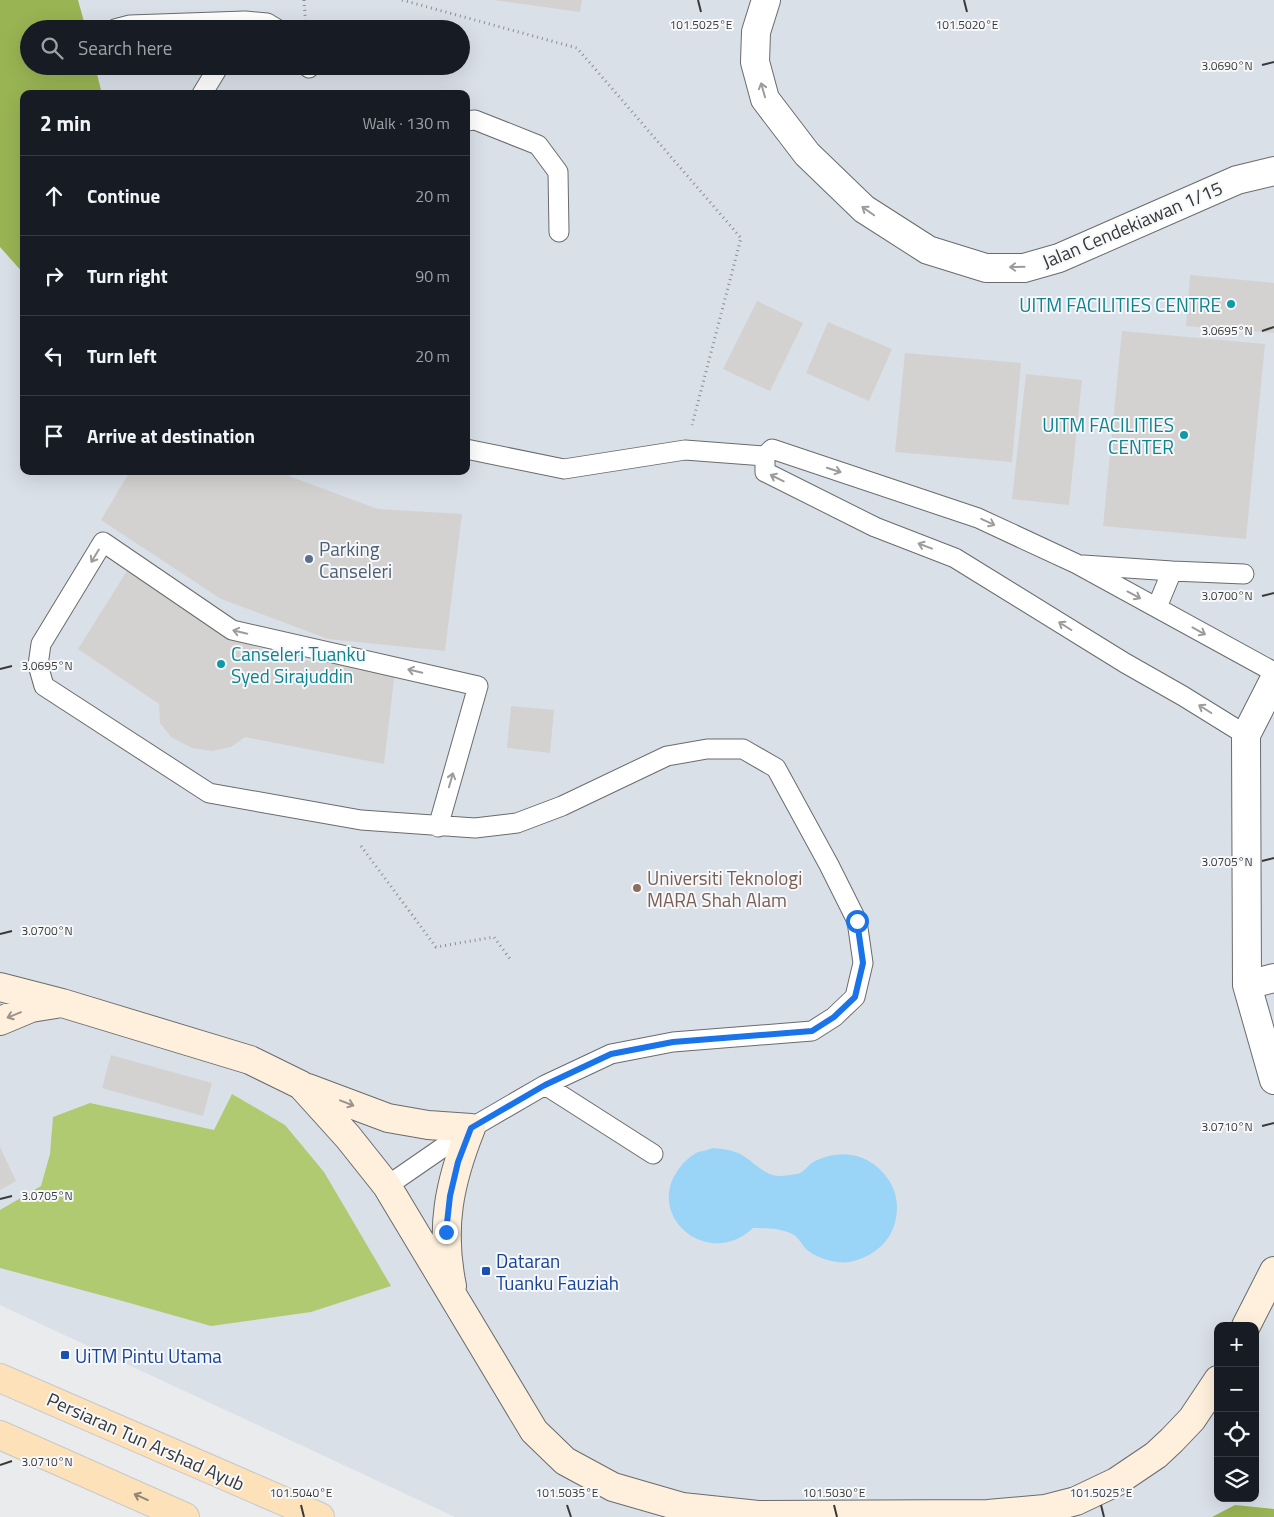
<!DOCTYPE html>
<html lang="en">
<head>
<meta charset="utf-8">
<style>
  :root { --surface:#171b24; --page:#20242c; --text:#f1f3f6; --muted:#9ea1a6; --line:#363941 }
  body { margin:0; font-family:"Titillium Web",sans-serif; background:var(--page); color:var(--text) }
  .controls { position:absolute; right:15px; bottom:15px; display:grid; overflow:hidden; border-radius:10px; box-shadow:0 5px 20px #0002 }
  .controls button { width:45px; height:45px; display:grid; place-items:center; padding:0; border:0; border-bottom:1px solid var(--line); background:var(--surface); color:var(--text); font:25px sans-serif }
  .stop { position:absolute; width:15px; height:15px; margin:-11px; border:4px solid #1a73e8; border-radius:50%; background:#fff }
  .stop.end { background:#1a73e8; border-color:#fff; box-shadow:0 1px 5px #0008 }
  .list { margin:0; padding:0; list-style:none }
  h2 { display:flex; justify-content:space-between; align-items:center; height:65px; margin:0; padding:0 20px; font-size:21px }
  h2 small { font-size:16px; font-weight:400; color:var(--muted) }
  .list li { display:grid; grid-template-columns:32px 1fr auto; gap:15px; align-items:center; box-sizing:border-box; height:80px; padding:0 20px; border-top:1px solid var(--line) }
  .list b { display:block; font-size:19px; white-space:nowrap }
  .list em { font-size:16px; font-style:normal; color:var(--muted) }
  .icon { flex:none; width:28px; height:28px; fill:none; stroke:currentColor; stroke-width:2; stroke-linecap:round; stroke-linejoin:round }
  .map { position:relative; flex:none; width:1274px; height:1517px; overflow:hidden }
  .search { position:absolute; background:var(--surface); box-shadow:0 5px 20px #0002; left:20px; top:20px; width:450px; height:55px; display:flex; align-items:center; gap:12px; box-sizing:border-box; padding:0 18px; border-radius:28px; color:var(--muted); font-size:19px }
  .panel { position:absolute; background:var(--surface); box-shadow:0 5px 20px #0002; left:20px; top:90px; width:450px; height:385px; border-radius:10px }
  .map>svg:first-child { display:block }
  .built { fill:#d9e0e8; fill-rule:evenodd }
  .green { fill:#b0ca72 }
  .forest { fill:#99b453 }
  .water { fill:#9ad4f7 }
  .building { fill:#d3d2d0 }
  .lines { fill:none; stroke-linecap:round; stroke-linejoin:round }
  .lane-casing { stroke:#6a6b6d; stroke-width:21 }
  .street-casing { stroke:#6a6b6d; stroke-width:30 }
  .secondary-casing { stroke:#6a6b6d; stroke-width:30 }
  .primary-casing { stroke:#c7c8c8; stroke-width:30 }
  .path { stroke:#8c8d8f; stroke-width:3; stroke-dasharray:1 4; stroke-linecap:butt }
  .lane { stroke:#fff; stroke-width:19 }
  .street { stroke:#fff; stroke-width:28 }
  .secondary { stroke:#fef0dc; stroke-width:28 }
  .primary { stroke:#fde1b9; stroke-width:28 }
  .oneway { stroke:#9c9c9c }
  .oneway2 { stroke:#9b948b }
  .oneway3 { stroke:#918573 }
  .route { stroke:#1a73e8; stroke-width:6 }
  .ticks { fill:none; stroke:#38393a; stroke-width:2 }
  .culture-dot { fill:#0f9aa8; stroke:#f7f8fa; stroke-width:2 }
  .service-dot { fill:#5c6f8a; stroke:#f7f8fa; stroke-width:2 }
  .education-dot { fill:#8d6e63; stroke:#f7f8fa; stroke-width:2 }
  .transit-dot { fill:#1a4fb4; stroke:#f7f8fa; stroke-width:2 }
  .labels { text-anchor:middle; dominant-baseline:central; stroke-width:4; stroke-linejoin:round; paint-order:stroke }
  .street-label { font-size:19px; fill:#38393a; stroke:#f7f8fa }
  .culture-label { font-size:19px; fill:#0d838f; stroke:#f7f8fa; text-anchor:end }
  .service-label { font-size:19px; fill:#4e5e75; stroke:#f7f8fa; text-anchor:start }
  .education-label { font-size:19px; fill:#785e54; stroke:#f7f8fa; text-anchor:start }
  .transit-label { font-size:19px; fill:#164399; stroke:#f7f8fa; text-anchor:start }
  .ticks-label { font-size:12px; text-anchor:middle; fill:#38393a; stroke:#f7f8fa; stroke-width:4; stroke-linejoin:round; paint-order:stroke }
</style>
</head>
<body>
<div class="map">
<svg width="1274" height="1517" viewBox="0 0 1274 1517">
  <rect width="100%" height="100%" fill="#e9ebed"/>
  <path class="built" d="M0,0H1274V1517H455L0,1305ZM29,29H461V66H29ZM24,94H466V471H24ZM1218,1326H1255V1498H1218Z"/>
  <path class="green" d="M232,1094L285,1125L324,1172L391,1286L311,1312L211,1326L119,1300L0,1268V1210L41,1186L50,1154L53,1117L90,1103L214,1130Z"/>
  <path class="forest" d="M0,0H78L86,29H29V66H95L102,94H24V274L0,247Z
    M1235,1505L1274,1509V1517H1212Z"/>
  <path class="water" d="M713,1148C723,1149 733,1150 742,1155C754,1162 764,1175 778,1176C784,1176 795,1175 800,1173C806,1170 809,1164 815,1161C842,1148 871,1154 888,1179C898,1193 899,1210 894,1226C887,1246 869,1258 849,1262C836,1264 816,1258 806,1249C802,1245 799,1238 794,1235C781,1228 767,1228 753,1228C708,1270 645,1217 678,1170C683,1163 690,1156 698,1152C703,1151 708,1150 713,1148Z"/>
  <path class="building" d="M493,0H582L580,12Z
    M1190,275L1274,283V333L1186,326Z
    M757,301L803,323L770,391L723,369Z
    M828,322L892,349L869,401L806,373Z
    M1122,331L1265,344L1246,539L1103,526Z
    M905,353L1021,363L1012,462L895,452Z
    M1026,374L1082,380L1069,505L1012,499Z
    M130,471H281L291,477L378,509L462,514L445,651L328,639L221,599L101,520Z
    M127,571L217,632L285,658L395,671L384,764L245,737L231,747L212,751L192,748L171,737L160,723L159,704L78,649Z
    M511,706L554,710L550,753L507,748Z
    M111,1055L212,1083L203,1116L102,1088Z
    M0,1147L16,1181L0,1190Z"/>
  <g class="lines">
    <defs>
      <path id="lane" d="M115,29L130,25L245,21L267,23L277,29
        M308,66L309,68
        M202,94L219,66
        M466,121L475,120L538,145L558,172L559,232
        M466,449L564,469L685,450L765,456
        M1083,565L1172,571
        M1157,607L1172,571L1244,574
        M1246,735L1183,696L1125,663L955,558L875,527L765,472V456L772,449L978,518L1077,564L1274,672
        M545,1085L653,1154
        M387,1186L471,1128L545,1085L611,1054L673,1042L812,1031L834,1017L855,997L863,963L857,921L829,865L776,768L743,749H707L667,756L562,806L517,823L475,828L361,820L209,793L44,686L38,665L41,644L103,542L232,630L478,686L438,827"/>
      <path id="street" d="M766,0L756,32L755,62L765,99L807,154L864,209L928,250L986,268H1024L1059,258L1237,180L1274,171
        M1274,680L1246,735L1247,985L1274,1080
        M1247,985L1274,978"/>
      <path id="secondary" d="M0,987L62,1003L250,1060L301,1085L348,1137L387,1186L534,1431L565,1461L613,1487L682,1507L758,1515L988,1514L1045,1509L1076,1501L1116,1482L1156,1455L1172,1440L1192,1419L1218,1380
        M0,1021L31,1008L56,1004
        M308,1088L388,1118L428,1125L471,1128C449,1183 440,1228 452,1286
        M1246,1326L1274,1271"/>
      <path id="primary" d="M0,1378L320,1517
        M0,1435L185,1517"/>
    </defs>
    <use href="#lane" class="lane-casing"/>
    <use href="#street" class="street-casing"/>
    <use href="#secondary" class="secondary-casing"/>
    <use href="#primary" class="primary-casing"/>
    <path class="path" d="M304,0L306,29
      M402,0L577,48L741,238L692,425
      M361,846L436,947L494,937L510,959"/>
    <use href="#lane" class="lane"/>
    <use href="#street" class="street"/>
    <use href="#secondary" class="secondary"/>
    <use href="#primary" class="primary"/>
  </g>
  <defs><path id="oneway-shaft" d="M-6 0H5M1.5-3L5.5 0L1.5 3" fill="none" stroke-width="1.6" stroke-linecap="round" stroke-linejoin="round" transform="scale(1.25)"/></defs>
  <g class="oneway">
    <use href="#oneway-shaft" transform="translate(763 90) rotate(-106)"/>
    <use href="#oneway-shaft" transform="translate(868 211) rotate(-145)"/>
    <use href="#oneway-shaft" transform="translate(1017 267) rotate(179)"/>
    <use href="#oneway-shaft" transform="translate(834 470) rotate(18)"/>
    <use href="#oneway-shaft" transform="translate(777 478) rotate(-154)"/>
    <use href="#oneway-shaft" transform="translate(988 522) rotate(25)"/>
    <use href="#oneway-shaft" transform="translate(925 546) rotate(-159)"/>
    <use href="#oneway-shaft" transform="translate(95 556) rotate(121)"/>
    <use href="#oneway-shaft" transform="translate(1134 595) rotate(28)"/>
    <use href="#oneway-shaft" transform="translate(1065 626) rotate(-148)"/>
    <use href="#oneway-shaft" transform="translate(1199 631) rotate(29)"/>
    <use href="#oneway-shaft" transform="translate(240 632) rotate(-166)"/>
    <use href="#oneway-shaft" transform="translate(415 671) rotate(-167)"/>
    <use href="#oneway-shaft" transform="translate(1205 709) rotate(-148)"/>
    <use href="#oneway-shaft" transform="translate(451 780) rotate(-74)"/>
  </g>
  <g class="oneway2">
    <use href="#oneway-shaft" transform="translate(14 1015) rotate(158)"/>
    <use href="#oneway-shaft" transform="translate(347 1103) rotate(21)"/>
  </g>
  <use class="oneway3" href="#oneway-shaft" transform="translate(141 1497) rotate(-156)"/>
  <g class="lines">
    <path class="route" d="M446,1232L450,1196L458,1162L471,1128L545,1085L611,1054L673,1042L812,1031L834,1017L855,997L863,963L857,921"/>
  </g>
  <path class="ticks" d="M698,0L701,12M964,0L967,12M1262,65L1274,62M1262,331L1274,327M1262,596L1274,593M0,669L12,666M1262,861L1274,858M0,934L12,931M1262,1126L1274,1123M0,1199L12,1196M0,1465L12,1461M301,1505L304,1517M567,1505L571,1517M834,1505L837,1517M1101,1505L1104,1517"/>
  <g class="culture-dot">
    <circle cx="1231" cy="304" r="5"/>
    <circle cx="1184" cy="435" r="5"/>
    <circle cx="221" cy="664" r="5"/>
  </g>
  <circle class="service-dot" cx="309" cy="559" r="5"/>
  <circle class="education-dot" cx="637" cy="888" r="5"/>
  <g class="transit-dot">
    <rect x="481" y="1266" width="10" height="10" rx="2.5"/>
    <rect x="60" y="1350" width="10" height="10" rx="2.5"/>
  </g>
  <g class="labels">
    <g class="street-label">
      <text transform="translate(1132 224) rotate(-23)">Jalan Cendekiawan 1/15</text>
      <text transform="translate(146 1441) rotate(24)">Persiaran Tun Arshad Ayub</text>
    </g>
    <g class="culture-label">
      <text x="1221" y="304">UITM FACILITIES CENTRE</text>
      <text x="1174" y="424">UITM FACILITIES<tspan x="1174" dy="22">CENTER</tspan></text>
      <text x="231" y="653" text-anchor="start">Canseleri Tuanku<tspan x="231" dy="22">Syed Sirajuddin</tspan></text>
    </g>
    <g class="service-label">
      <text x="319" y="548">Parking<tspan x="319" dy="22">Canseleri</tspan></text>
    </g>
    <g class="education-label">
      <text x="647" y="877">Universiti Teknologi<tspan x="647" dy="22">MARA Shah Alam</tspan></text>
    </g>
    <g class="transit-label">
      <text x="496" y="1260">Dataran<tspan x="496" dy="22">Tuanku Fauziah</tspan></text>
      <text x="75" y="1355">UiTM Pintu Utama</text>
    </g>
  </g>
  <g class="ticks-label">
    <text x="701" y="29">101.5025°E</text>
    <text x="967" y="29">101.5020°E</text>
    <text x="1227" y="70">3.0690°N</text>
    <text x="1227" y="335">3.0695°N</text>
    <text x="1227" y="600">3.0700°N</text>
    <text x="47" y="670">3.0695°N</text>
    <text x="1227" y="866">3.0705°N</text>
    <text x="47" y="935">3.0700°N</text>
    <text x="1227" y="1131">3.0710°N</text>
    <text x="47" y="1200">3.0705°N</text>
    <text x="47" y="1466">3.0710°N</text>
    <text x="301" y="1497">101.5040°E</text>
    <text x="567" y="1497">101.5035°E</text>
    <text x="834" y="1497">101.5030°E</text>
    <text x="1101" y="1497">101.5025°E</text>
  </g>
</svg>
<div class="controls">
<button>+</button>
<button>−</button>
<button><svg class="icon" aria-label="locate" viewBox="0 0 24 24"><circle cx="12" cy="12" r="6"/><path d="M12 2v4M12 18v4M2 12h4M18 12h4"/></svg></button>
<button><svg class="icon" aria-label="layers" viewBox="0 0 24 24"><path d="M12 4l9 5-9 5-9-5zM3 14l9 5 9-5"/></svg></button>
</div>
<div class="stop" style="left:857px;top:921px"></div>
<div class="stop end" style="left:446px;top:1232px"></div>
<div class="search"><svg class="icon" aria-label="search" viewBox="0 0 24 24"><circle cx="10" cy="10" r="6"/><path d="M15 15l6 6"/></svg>Search here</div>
<section class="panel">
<h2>2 min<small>Walk · 130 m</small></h2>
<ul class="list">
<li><svg class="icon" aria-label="ahead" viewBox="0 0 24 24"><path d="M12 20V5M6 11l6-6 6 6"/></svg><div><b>Continue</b></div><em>20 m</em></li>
<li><svg class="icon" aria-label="right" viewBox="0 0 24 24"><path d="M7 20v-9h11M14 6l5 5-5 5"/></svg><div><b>Turn right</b></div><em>90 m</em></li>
<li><svg class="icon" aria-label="left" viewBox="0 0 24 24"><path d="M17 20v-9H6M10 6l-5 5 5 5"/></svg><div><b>Turn left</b></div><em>20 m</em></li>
<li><svg class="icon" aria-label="arrive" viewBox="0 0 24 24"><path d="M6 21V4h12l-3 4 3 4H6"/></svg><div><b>Arrive at destination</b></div></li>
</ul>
</section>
</div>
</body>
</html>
